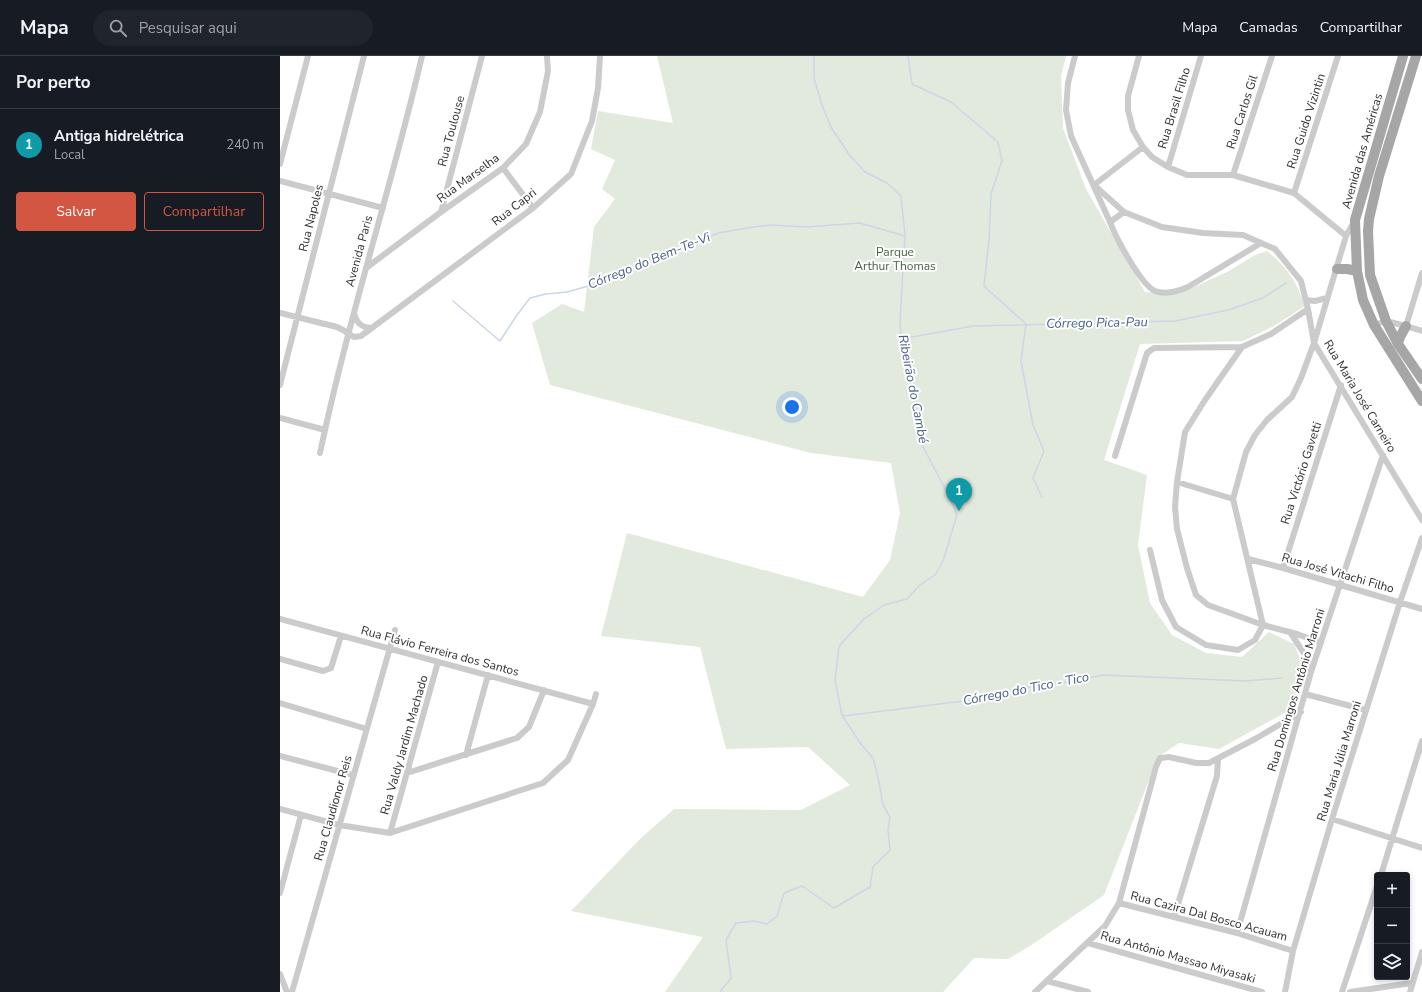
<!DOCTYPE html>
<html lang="pt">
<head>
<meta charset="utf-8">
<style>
  :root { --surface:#171b24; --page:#20242c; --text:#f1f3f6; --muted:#9ea1a6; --line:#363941; --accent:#d25642 }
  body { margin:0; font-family:"Nunito Sans",sans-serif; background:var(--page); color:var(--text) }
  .controls { position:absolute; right:12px; bottom:12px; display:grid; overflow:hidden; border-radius:4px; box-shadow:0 2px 6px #0003 }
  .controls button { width:36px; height:36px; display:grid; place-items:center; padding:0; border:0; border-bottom:1px solid var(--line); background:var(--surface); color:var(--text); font:20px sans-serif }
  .you { position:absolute; left:512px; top:351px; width:14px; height:14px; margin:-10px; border:3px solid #fff; border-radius:50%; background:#1a73e8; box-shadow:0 0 0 6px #1a73e833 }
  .badge { display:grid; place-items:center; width:26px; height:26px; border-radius:50%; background:var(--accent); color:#fff; font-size:13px; font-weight:700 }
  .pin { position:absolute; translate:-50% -33px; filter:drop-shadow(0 1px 2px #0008) }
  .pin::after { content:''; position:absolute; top:21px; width:14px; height:12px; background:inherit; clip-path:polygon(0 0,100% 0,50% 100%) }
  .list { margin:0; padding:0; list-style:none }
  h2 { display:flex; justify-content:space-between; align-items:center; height:52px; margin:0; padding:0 16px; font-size:17px }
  h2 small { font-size:13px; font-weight:400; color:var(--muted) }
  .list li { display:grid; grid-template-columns:26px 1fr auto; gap:12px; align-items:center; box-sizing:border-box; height:72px; padding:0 16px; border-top:1px solid var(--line) }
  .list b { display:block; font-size:15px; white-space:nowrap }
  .list p { margin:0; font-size:13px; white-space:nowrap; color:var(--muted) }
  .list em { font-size:13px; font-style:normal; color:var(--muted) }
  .actions { display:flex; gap:8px; padding:12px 16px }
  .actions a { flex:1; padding:9px 0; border:1px solid var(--accent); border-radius:4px; text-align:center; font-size:14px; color:var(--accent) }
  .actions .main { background:var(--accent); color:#fff }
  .icon { flex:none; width:22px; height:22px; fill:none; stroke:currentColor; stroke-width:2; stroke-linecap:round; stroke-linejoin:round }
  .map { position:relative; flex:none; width:1142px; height:936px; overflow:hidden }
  header { display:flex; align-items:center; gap:24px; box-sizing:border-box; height:56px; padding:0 20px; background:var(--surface); border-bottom:1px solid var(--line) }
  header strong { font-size:19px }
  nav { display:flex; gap:22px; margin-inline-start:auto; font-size:14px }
  .search { width:280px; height:36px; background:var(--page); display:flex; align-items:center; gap:10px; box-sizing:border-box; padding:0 14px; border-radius:22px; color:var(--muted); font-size:15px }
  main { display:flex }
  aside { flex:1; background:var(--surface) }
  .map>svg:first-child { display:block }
  .green { fill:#e1eadd }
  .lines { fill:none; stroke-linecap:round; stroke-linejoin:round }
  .stream { stroke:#cbd6e8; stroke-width:1.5 }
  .street { stroke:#cbcbcb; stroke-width:6 }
  .primary { stroke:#a6a6a6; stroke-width:10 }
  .labels { text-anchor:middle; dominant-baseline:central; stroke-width:4; stroke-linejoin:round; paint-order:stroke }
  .street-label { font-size:12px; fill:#2e2e2e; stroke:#fff }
  .park-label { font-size:12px; fill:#496540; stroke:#fff }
  .water-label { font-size:13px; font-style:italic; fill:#455f87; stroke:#fff }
</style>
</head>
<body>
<header>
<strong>Mapa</strong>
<div class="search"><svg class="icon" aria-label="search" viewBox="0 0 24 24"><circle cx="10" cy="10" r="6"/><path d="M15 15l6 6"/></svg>Pesquisar aqui</div>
<nav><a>Mapa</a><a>Camadas</a><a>Compartilhar</a></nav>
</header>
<main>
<aside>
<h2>Por perto<small></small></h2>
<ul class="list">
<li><span class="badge" style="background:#0f9aa8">1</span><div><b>Antiga hidrelétrica</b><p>Local</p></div><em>240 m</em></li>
</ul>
<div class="actions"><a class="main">Salvar</a><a>Compartilhar</a></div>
</aside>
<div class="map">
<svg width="1142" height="936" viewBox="0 0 1142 936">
  <rect width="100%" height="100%" fill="#fff"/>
  <path class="green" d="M377,0H786L781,20L783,72L806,133L865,236L899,238L949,215L975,199L987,195C1008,212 1016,225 1025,250L994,270L963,285L860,288L824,404L867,419L858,489L870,547L892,579L926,597L962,601L989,576L1014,588L1026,616L1008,655L939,693L899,687L878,701L824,839L753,888L728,903L694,902L663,936H385L423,881L291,855L361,782L394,753L521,754L570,729L528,691L446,693L420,591L321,580L347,477L583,541L610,504L620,457L611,407L531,397L270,329L252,267L282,248L304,256L314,171L335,143L322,133L335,104L311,93L318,55L393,67Z"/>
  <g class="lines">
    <path class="stream" d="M628,0L632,28L671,46L718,86L722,105L711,138L709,184L704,230L746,268L741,305L753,369L764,395L753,422L762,441
      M173,245L220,285L237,259L250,242L266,238L287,236L319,227L352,214L366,204L400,194L438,177L473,171L491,169L526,171L580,167L625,180
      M621,283L693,270L895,265L948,254L983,242L1006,227
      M563,660L699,643L747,631L794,625L823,619L966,625L1001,622
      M440,936L451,922L446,884L456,867L474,865L487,868L497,860L504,837L522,830L554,852L590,831L593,811L610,794L608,773L610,761L603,749L598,721L593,702L581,688L562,659L555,624L559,590L584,563L604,549L627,543L640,529L655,519L663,505L677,459L669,440L641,387L637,358L621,283L620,265L625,180L621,140L607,127L585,116L570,100L551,71L542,49L534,22V0"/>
    <path class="street" d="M795,0L788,27L786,54L791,80L830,166
      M859,0L848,40V54L853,74L863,91L872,101L888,111L907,119H953L1014,137L1066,180
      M0,108L28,0
      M888,111L921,0
      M223,112L253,152
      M953,119L992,0
      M0,125L103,152
      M814,129L844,156L882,171L923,177L963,179L995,193L1021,225L1028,253L1034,287L1142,464
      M814,129L863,91
      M1014,137L1058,0
      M161,156L202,0
      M844,156L830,166C836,182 861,229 875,235C885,239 900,235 908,231L981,187
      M86,212L161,156L223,112L246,88L260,56L268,15L267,0
      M1026,244L1035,245L1047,242
      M0,257L57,271L63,274L74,281L81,280L253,152L291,118L312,65L318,32L320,0
      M74,257C77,268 81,271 92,272
      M1094,269L1106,265L1126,270L1142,217
      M1126,270L1142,275
      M962,291L925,344L905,376L897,426L895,451L897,473L907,512L916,539L928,549L983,569L1017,578L1041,587
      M0,329L84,0
      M0,362L45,374
      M40,397C68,263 111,133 142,0
      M835,400L867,297L874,292L962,291L991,278L1028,253
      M897,426L953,443
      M870,494L882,544L896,571L926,589L958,594L975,584L983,569
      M968,503L1003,512L1142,553
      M1003,512L1061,329
      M0,563L313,648
      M983,569L953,443L966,396L975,379L987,364L1012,341L1021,322L1034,287L1066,180L1074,166
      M1010,576L1027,602L1031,615
      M0,603L43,615L51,612L61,580
      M1025,638L1086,654
      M0,647L87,673
      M186,699L208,619
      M0,700L73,719
      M127,717L237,682L249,671L264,634
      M0,753L59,769L110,777L263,727L288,704L313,648L316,638
      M1052,763L1142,792
      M110,777L158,606
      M1101,819L1142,685
      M0,837L21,759
      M839,847L957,877L1013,895
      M894,861L937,720L938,703
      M957,877L1031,616L1103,399
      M808,887L982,936
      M0,918L7,936
      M767,925L808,936
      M12,936L115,574
      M755,936L825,870L839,847L876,711L880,702L889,701L916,707H929L975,683L1021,656
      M1005,936L1013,895L1052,763L1120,546L1142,482
      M1062,936L1097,830
      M1070,936L1132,927
      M1130,936L1142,896"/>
    <path class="primary" d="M1123,0L1075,164L1077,215L1083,244L1094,269L1142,345
      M1136,0L1099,120L1089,163L1088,175L1090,219L1106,265L1118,288L1142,323
      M1057,213H1067L1077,215
      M1118,288L1120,281L1126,270"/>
  </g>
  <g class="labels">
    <g class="street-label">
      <text transform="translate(894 52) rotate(-73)">Rua Brasil Filho</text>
      <text transform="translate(962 56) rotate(-72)">Rua Carlos Gil</text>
      <text transform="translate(1026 65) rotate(-72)">Rua Guido Vizintin</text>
      <text transform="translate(171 75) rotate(-75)">Rua Toulouse</text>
      <text transform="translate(1082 95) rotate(-74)">Avenida das Américas</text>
      <text transform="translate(188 122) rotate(-36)">Rua Marselha</text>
      <text transform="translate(234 151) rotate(-38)">Rua Capri</text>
      <text transform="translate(31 162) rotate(-76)">Rua Napoles</text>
      <text transform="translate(79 195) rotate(-75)">Avenida Paris</text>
      <text transform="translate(1080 340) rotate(59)">Rua Maria José Carneiro</text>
      <text transform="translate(1021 417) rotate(-72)">Rua Victório Gavetti</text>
      <text transform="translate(1058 517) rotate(16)">Rua José Vitachi Filho</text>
      <text transform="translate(160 595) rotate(15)">Rua Flávio Ferreira dos Santos</text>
      <text transform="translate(1016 634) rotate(-73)">Rua Domingos Antônio Marroni</text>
      <text transform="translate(124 689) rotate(-74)">Rua Valdy Jardim Machado</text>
      <text transform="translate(1059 705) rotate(-73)">Rua Maria Júlia Marroni</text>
      <text transform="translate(53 752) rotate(-74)">Rua Claudionor Reis</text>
      <text transform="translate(929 860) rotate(15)">Rua Cazira Dal Bosco Acauam</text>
      <text transform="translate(898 901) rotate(16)">Rua Antônio Massao Miyasaki</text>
    </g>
    <g class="park-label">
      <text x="615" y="196">Parque<tspan x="615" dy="14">Arthur Thomas</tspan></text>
    </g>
    <g class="water-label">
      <text transform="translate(369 205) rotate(-22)">Córrego do Bem-Te-Vi</text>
      <text transform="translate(817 267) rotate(-1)">Córrego Pica-Pau</text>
      <text transform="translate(633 333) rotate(79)">Ribeirão do Cambé</text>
      <text transform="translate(746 633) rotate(-11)">Córrego do Tico - Tico</text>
    </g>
  </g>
</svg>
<div class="controls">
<button>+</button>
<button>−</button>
<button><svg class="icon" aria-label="layers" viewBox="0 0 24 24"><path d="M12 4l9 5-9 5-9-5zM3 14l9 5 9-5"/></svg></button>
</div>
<div class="you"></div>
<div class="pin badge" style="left:679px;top:455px;background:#0f9aa8">1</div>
</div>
</main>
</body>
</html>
